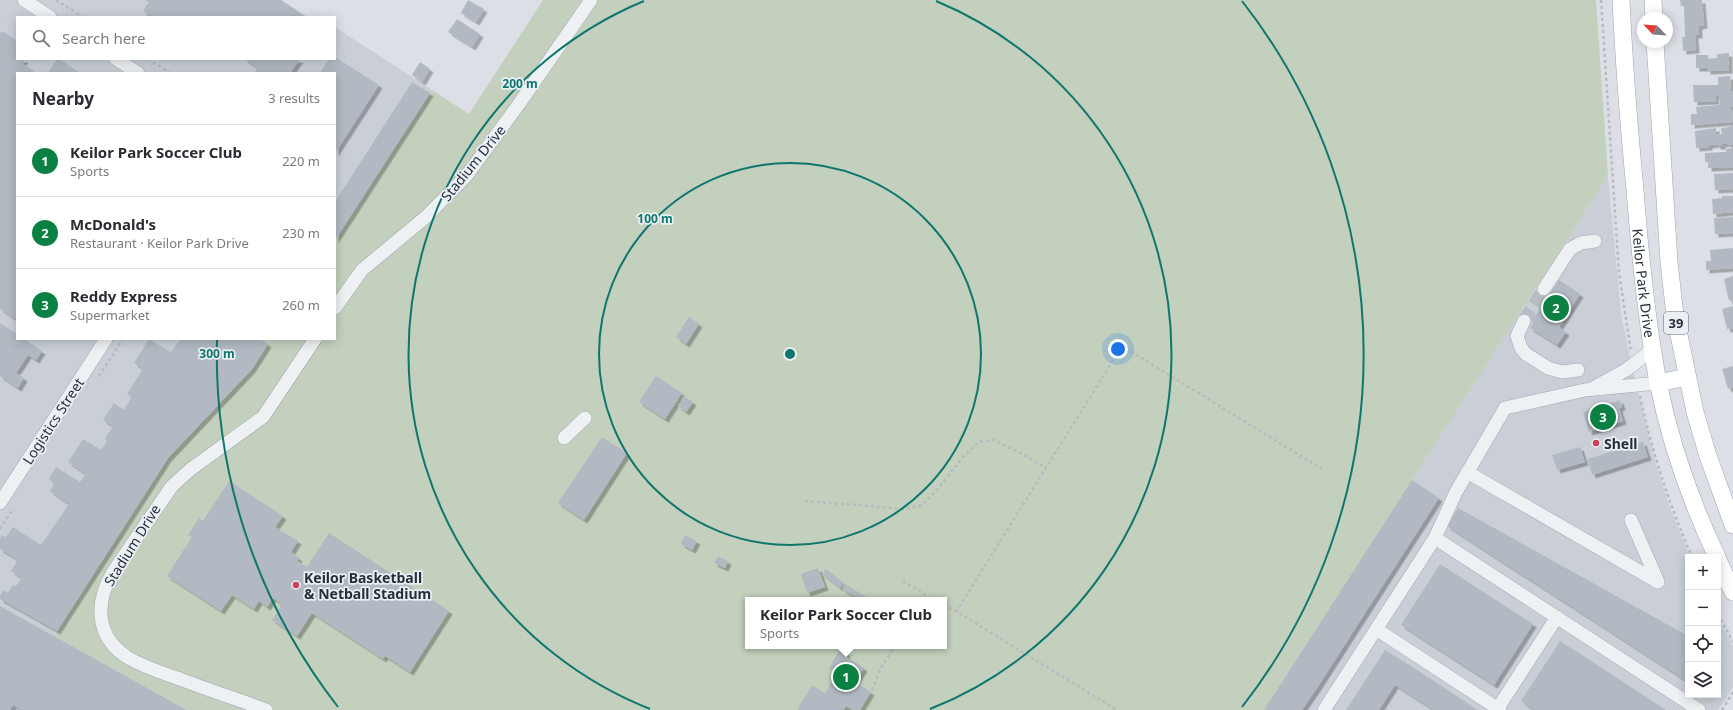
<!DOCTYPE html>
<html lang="en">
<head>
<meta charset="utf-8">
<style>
  :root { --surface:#fff; --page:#f7f7f7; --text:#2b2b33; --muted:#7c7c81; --line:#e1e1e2; --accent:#0b8043 }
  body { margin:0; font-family:"Noto Sans",sans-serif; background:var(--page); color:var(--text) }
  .controls { position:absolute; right:12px; bottom:12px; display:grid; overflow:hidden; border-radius:0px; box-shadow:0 2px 10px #0003 }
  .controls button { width:36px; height:36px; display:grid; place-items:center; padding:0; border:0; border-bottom:1px solid var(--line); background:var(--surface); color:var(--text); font:20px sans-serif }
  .compass { position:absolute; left:1637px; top:12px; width:36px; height:36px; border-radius:50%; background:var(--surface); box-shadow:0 2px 10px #0003; rotate:295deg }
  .you { position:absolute; left:1118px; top:349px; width:14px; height:14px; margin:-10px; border:3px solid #fff; border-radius:50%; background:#1a73e8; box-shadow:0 0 0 6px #1a73e833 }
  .badge { display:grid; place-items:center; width:26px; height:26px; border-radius:50%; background:var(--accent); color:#fff; font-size:13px; font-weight:700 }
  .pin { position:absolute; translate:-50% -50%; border:2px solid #fff; box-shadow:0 1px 4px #0006 }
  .popup { position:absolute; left:745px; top:597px; width:202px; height:52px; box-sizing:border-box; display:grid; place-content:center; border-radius:0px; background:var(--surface); filter:drop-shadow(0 1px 3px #0005); font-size:13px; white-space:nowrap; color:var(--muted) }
  .popup b { font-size:15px; color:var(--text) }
  .popup::after { content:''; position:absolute; left:50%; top:100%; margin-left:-8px; border:8px solid transparent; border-top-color:var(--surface) }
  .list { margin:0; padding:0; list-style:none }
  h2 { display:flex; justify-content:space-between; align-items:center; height:52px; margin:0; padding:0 16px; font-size:17px }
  h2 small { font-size:13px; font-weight:400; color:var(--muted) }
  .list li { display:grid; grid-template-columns:26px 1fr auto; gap:12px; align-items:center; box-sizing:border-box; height:72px; padding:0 16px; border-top:1px solid var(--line) }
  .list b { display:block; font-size:15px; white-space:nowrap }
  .list p { margin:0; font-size:13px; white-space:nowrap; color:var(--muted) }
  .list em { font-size:13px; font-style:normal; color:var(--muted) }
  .icon { flex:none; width:22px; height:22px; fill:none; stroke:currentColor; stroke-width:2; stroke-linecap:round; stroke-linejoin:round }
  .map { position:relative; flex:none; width:1733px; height:710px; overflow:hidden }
  .search { position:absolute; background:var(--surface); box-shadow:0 2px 10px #0003; left:16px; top:16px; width:320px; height:44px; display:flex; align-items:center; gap:10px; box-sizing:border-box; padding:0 14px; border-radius:0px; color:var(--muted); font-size:15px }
  .panel { position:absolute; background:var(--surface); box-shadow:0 2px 10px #0003; left:16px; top:72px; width:320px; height:268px; border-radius:0px }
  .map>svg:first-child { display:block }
  .built { fill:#cacfd7 }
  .park { fill:#c2d0bd; fill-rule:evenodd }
  .building { fill:#b3b9c2; filter:url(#shadow) }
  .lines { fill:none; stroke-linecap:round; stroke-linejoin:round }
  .minor-tunnel { stroke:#b8bdc4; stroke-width:13; stroke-dasharray:13 6; stroke-linecap:butt }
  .minor-casing { stroke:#a2a7af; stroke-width:14 }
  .major-casing { stroke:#9ba5b1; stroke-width:18 }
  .path { stroke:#b6bbc0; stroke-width:2.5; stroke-dasharray:3 3; stroke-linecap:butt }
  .minor { stroke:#eef1f4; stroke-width:13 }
  .major { stroke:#fff; stroke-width:17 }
  .ring { fill:none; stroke:#0f766e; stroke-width:2 }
  .poi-dot { fill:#cb415b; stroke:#ebeff4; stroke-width:1.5 }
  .labels { text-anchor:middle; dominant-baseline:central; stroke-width:3.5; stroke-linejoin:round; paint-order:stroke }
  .shield { fill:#ebeff4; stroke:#616972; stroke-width:1 }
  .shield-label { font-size:13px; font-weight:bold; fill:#262f3b }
  .street-label { font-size:14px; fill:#262f3b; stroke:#ebeff4 }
  .poi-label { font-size:14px; font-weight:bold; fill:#262f3b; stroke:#ebeff4; text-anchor:start }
  .centre { fill:#0f766e; stroke:#ebeff4; stroke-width:2 }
  .ring-label { font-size:12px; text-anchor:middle; font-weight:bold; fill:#0f766e; stroke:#ebeff4; stroke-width:3.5; stroke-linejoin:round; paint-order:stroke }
</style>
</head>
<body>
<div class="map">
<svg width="1733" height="710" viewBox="0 0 1733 710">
  <defs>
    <filter id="shadow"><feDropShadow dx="3.5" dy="3.5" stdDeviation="0" flood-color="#0004"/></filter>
  </defs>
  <rect width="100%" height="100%" fill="#dce0e6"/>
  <path class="built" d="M0,0H281L307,17H17V59H335V27L432,90L335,240V73H17V339H271L252,369L168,458L54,635L187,710H0Z
    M1608,176L1621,313L1630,358L1656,465L1671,511L1690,557H1688V695H1718V618L1733,646V687L1718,710H1264Z"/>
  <path class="park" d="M543,0H1596L1608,176L1264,710H187L54,636L168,458L252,369L271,339H335V240L432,90L469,114ZM748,600H944V646H748Z"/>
  <path class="building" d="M145,0H281L307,17H152L143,11L149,2Z
    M468,0L484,9L476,22L461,13Z
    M1680,0H1702L1704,25L1699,26V35H1695L1696,50L1683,51L1682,37H1685L1684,6H1681Z
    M457,19L480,34L472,47L448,32Z
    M2,31L17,41V47L15,50L17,51V59H25L22,63L36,73H17V320L0,309V34Z
    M1729,53V70L1707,71V68H1696V55H1708V59L1717,58V54Z
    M335,57L379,85L335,153V73H320L329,59H335Z
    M57,59H59L79,72L78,73H48Z
    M244,59H300L290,73H254L258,68Z
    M420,62L430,69L422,82L412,75Z
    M1730,76L1731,91L1733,92V107H1731V110H1733L1732,122L1691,125V114H1697L1696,107L1720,105L1719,95L1715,96L1716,101L1694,102L1693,85H1718V77Z
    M412,82L430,93L335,240V202Z
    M1730,125H1733V145H1728V143L1722,144V146H1717V144L1709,145V147L1696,148L1695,131L1716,128V134H1722L1721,128L1730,127Z
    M1733,148V167L1708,168V162H1705V153L1726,152V149Z
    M1733,173V189L1715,190L1714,174Z
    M1722,196H1733V212L1713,214L1712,199L1722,198Z
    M1733,217V233L1715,234L1714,218Z
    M1733,248V268L1706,270V261H1711L1710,250Z
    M1733,276V300L1729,301L1724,279Z
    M1559,280L1580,294L1559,327L1566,332L1557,345L1530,328L1534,322L1532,321Z
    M1733,306V328L1727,329L1722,309Z
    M689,317L699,324L686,344L676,337Z
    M0,323L17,334V339H24L42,351L36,360L28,355L16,373L24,378L18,388L0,376Z
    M149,339L171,352L180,339H260L268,344L252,369L168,458L57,631L0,599V596L3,590L8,593L13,585L16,586L22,578L11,571L18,560L0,549V539L2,535L6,537L13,527L41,545L69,504L50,491L55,483L49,479L56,467L80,482L86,474L68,462L83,439L101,450L107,441L105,439L113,426L103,420L114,403L124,410L132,397L127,394L143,369L134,363Z
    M1733,366V387L1728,389L1722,369Z
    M656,376L682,393L665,419L639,402Z
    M684,396L693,402L686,412L678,406Z
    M1620,400L1622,407L1619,408L1623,421L1589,432L1583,412Z
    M602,437L627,453L584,520L558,503Z
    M1643,442L1648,457L1592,475L1588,459Z
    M1580,447L1585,462L1557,470L1552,455Z
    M1412,480L1439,498L1317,688L1302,710H1264Z
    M229,481L283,516L275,527L298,541L291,552L299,558L297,561L307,567L329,533L449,611L410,672L385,656L383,659L312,613L297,636L272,620L282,604L273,598L267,607L259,601L254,609L232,595L221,611L167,576L192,537L188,535L199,518L203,521Z
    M1458,508L1688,636V682L1447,526Z
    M685,535L697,541L692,550L681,544Z
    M718,556L728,561L725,568L714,563Z
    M1440,564L1533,624L1494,685L1401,625Z
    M818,568L825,587L807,593L801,574Z
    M826,569L844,583L840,588L822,574Z
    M845,584L865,596L871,600H860L842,589Z
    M0,606L147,688L187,710H22L13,705L10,710H0Z
    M1560,641L1582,655L1666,710H1534L1521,701Z
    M840,649L847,653L845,656L864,668L855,682L871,692L860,710H853L846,706L843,710H797L812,685L825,693L837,673L829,668Z
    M1385,650L1411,666L1478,710H1434L1395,685L1379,710H1346Z"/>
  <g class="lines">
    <path class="minor-tunnel" d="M1524,321L1544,289"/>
    <defs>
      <path id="minor" d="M24,0L50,17
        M116,59L138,73
        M1544,289L1570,249L1581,243L1595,241
        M335,308L362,270L427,216L467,175L519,104L591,0
        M1524,321L1517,336L1521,348L1526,354L1548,368L1562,372L1578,370
        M1595,387L1626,370L1652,350
        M564,438L585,418
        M1467,472L1658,582L1631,520
        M0,503L106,339
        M1435,538L1699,710
        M1376,629L1500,710
        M1498,708L1557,617
        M266,710C237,699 208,690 180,679C163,673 143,667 127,657C95,636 95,602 113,572L172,486L191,469L263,417L315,339
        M1324,710L1435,538L1456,492L1505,408L1585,390L1658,383"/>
      <g id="major">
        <path id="s1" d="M1621,0C1624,64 1629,127 1635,190C1640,254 1646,319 1658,382C1670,442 1691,502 1717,557"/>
        <path d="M1653,0L1654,18"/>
        <path d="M1655,42L1669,262L1675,316L1695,412L1708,456L1733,525"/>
        <path d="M1658,383L1687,377"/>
        <path d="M1718,560L1733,592"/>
      </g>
    </defs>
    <use href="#minor" class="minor-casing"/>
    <use href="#major" class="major-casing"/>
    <path class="path" d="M56,0L83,17
      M1601,0L1619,273L1631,352
      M148,59L170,73
      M99,376L123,339
      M1640,396C1652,451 1669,505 1692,557
      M805,501L905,509L922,505L938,489L963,457L979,442L993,440L1017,451L1046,468
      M0,529L13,509
      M903,581L934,600
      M944,604L1117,710
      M956,612L1122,346L1322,469
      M1718,614L1733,642
      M872,690L881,668L895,646
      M1722,710L1733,692"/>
    <use href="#minor" class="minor"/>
    <use href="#major" class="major"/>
  </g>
  <g class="ring">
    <circle cx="790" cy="354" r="191"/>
    <path d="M650 709A382 382 0 0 1 644 1M936 1A382 382 0 0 1 930 709"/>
    <path d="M338 707A573 573 0 0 1 217 339M1242 1A573 573 0 0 1 1242 707"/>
  </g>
  <g class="poi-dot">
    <circle cx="1596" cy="443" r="4"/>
    <circle cx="296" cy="585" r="4"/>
  </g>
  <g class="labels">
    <rect class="shield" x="1664" y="312" width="24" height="22" rx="3"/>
    <g class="shield-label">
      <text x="1676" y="323">39</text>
    </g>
    <g class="street-label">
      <text transform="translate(473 163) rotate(-51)">Stadium Drive</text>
      <text stroke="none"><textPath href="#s1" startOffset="284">Keilor Park Drive</textPath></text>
      <text transform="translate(53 421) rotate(-57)">Logistics Street</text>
      <text transform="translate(132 545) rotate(-58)">Stadium Drive</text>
    </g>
    <g class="poi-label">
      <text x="1604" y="443">Shell</text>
      <text x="304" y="577">Keilor Basketball<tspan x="304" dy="16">&amp; Netball Stadium</tspan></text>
    </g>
  </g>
  <circle cx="790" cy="354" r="6" class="centre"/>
  <g class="ring-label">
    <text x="520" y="88">200 m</text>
    <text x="655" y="223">100 m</text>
    <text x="217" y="358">300 m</text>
  </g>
</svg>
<div class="controls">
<button>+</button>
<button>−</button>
<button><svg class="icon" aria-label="locate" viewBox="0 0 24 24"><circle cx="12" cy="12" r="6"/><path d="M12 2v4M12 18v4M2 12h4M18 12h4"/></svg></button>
<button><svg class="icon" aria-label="layers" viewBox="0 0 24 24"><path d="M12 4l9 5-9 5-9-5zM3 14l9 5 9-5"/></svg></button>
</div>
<svg class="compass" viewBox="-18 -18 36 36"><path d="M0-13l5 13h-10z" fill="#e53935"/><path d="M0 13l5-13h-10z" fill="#7c7c81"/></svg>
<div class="you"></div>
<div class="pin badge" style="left:846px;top:677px">1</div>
<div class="popup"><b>Keilor Park Soccer Club</b>Sports</div>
<div class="pin badge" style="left:1556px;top:308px">2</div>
<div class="pin badge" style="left:1603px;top:417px">3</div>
<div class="search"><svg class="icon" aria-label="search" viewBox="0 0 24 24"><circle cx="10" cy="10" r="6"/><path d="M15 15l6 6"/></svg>Search here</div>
<section class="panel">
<h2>Nearby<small>3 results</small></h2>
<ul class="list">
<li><span class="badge">1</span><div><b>Keilor Park Soccer Club</b><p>Sports</p></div><em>220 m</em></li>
<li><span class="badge">2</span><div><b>McDonald's</b><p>Restaurant · Keilor Park Drive</p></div><em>230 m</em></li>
<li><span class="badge">3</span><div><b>Reddy Express</b><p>Supermarket</p></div><em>260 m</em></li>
</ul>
</section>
</div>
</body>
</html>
